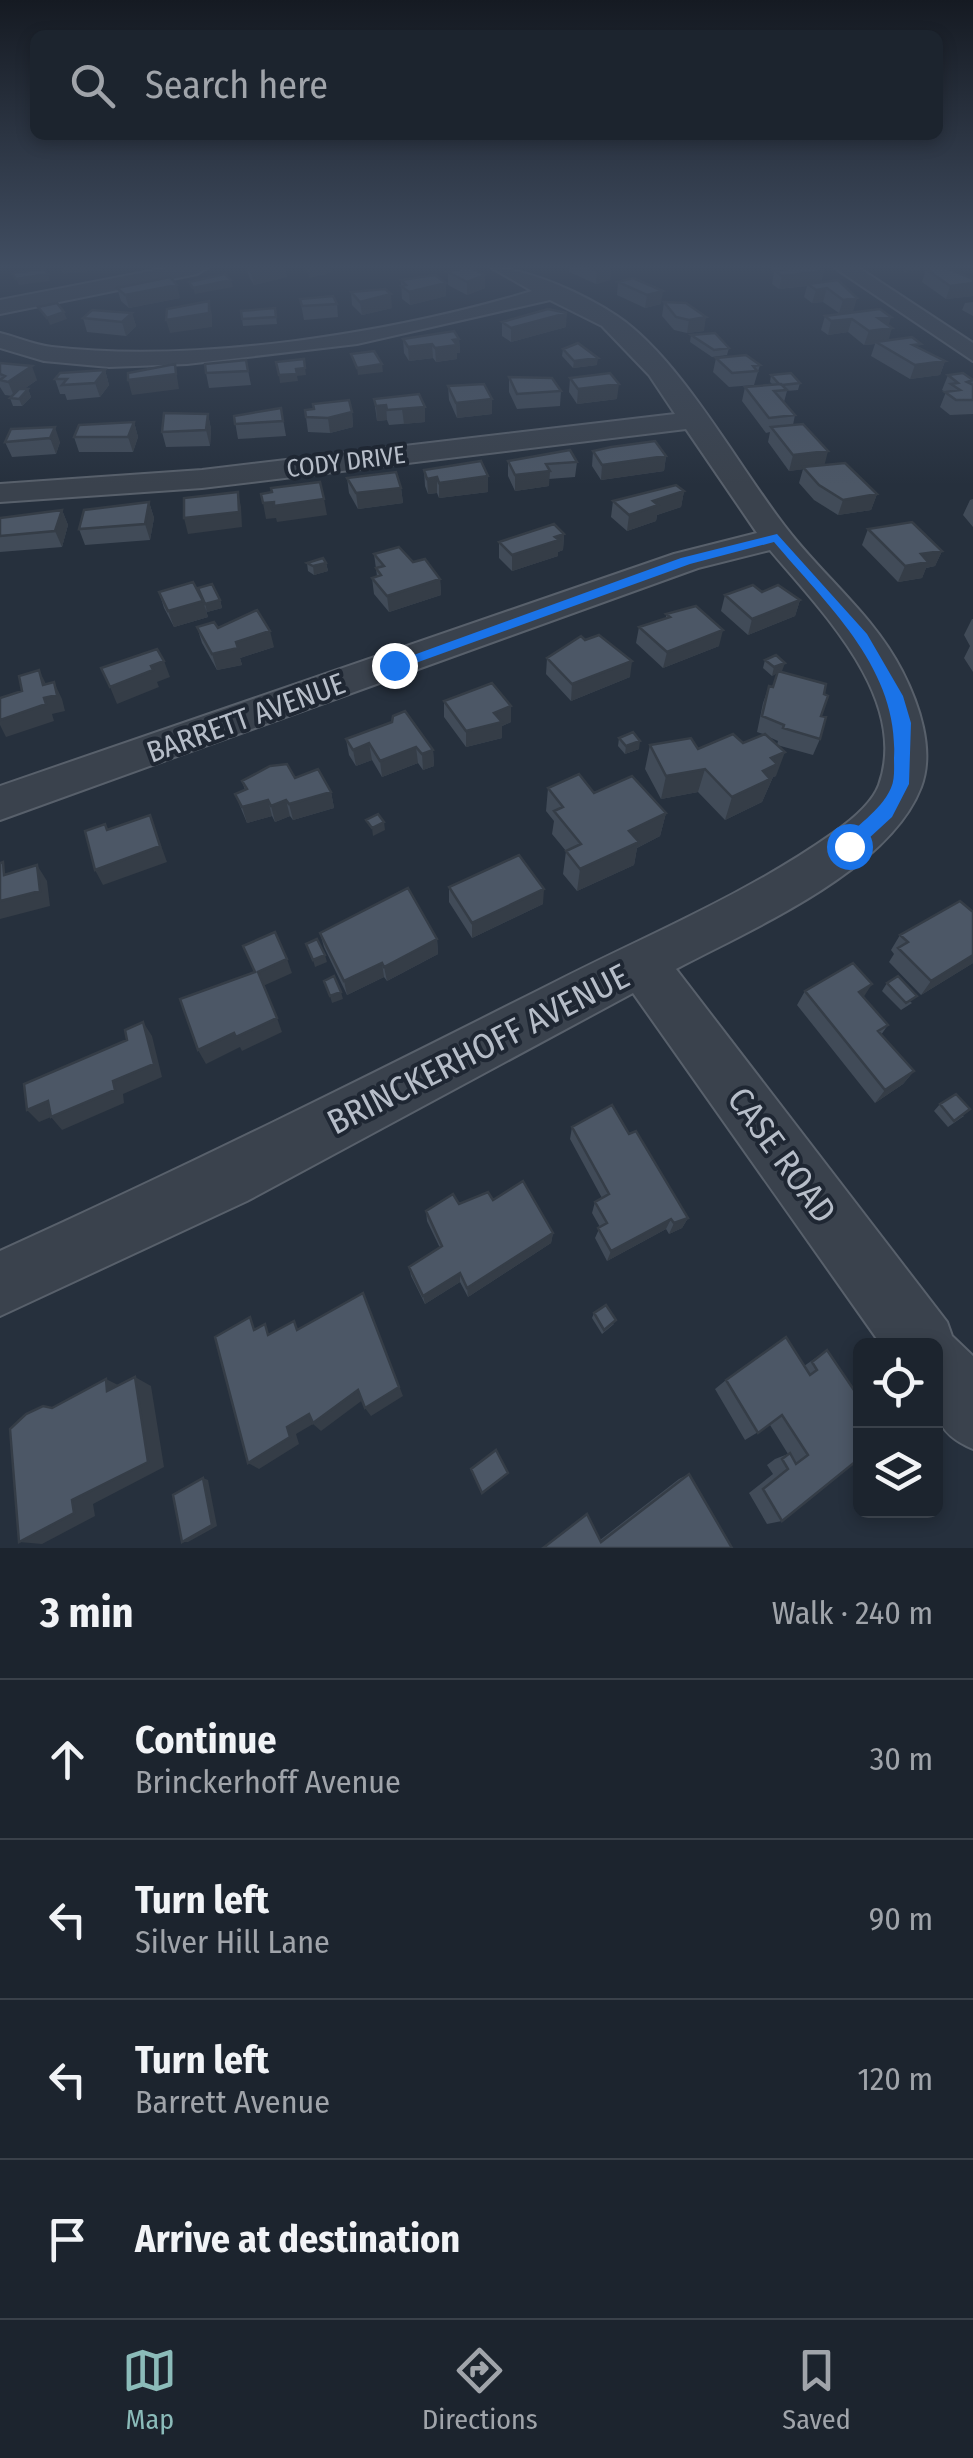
<!DOCTYPE html>
<html lang="en">
<head>
<meta charset="utf-8">
<style>
  :root { --surface:#1c242e; --page:#252c36; --text:#f1f3f6; --muted:#a0a4aa; --line:#3a414a; --accent:#8bbbb9 }
  body { margin:0; font-family:"Fira Sans Condensed",sans-serif; background:var(--page); color:var(--text) }
  .controls { position:absolute; right:30px; bottom:30px; display:grid; overflow:hidden; border-radius:15px; box-shadow:0 5px 15px #0003 }
  .controls button { width:90px; height:90px; display:grid; place-items:center; padding:0; border:0; border-bottom:2px solid var(--line); background:var(--surface); color:var(--text); font:50px sans-serif }
  .stop { position:absolute; width:30px; height:30px; margin:-22px; border:8px solid #1a73e8; border-radius:50%; background:#fff }
  .stop.end { background:#1a73e8; border-color:#fff; box-shadow:0 2px 10px #0008 }
  .list { margin:0; padding:0; list-style:none }
  h2 { display:flex; justify-content:space-between; align-items:center; height:130px; margin:0; padding:0 40px; font-size:42px }
  h2 small { font-size:32px; font-weight:400; color:var(--muted) }
  .list li { display:grid; grid-template-columns:65px 1fr auto; gap:30px; align-items:center; box-sizing:border-box; height:160px; padding:0 40px; border-top:2px solid var(--line) }
  .list b { display:block; font-size:38px; white-space:nowrap }
  .list p { margin:0; font-size:32px; white-space:nowrap; color:var(--muted) }
  .list em { font-size:32px; font-style:normal; color:var(--muted) }
  .icon { flex:none; width:55px; height:55px; fill:none; stroke:currentColor; stroke-width:2; stroke-linecap:round; stroke-linejoin:round }
  .map { position:relative; flex:none; width:973px; height:1548px; overflow:hidden }
  .search { position:absolute; background:var(--surface); box-shadow:0 5px 15px #0003; left:30px; right:30px; top:30px; height:110px; display:flex; align-items:center; gap:25px; box-sizing:border-box; padding:0 35px; border-radius:15px; color:var(--muted); font-size:38px }
  .sheet { height:770px; background:var(--surface) }
  nav { display:flex; justify-content:space-around; align-items:center; box-sizing:border-box; height:140px; border-top:2px solid var(--line); background:var(--surface); font-size:28px; color:var(--muted) }
  nav a { display:grid; justify-items:center; gap:5px }
  nav .on { color:var(--accent) }
  .map>svg:first-child { display:block }
  .lines { fill:none; stroke-linecap:round; stroke-linejoin:round }
  .minor-casing { stroke:#58606b; stroke-width:4 }
  .minor { fill:#3a424d; fill-rule:evenodd }
  .wall { fill:#414b58 }
  .shaded-wall { fill:#353d47 }
  .building { fill:#4c5766; stroke:#353d47; stroke-width:2.5 }
  .route { fill:#1a73e8 }
  .labels { text-anchor:middle; dominant-baseline:central; stroke-width:8; stroke-linejoin:round; paint-order:stroke }
  .far-street-label { font-size:25px; fill:#b6bdc8; stroke:#1f2733 }
  .street-label { font-size:30px; fill:#b6bdc8; stroke:#1f2733 }
  .near-street-label { font-size:35px; fill:#b6bdc8; stroke:#1f2733 }
</style>
</head>
<body>
<div class="map">
<svg width="973" height="1548" viewBox="0 0 973 1548">
  <rect width="100%" height="100%" fill="#26303d"/>
  <g class="lines">
    <defs>
      <path id="minor" d="M166,268H207L197,274L0,314V300Z
        M492,268C528,268 586,295 617,316C681,359 739,468 787,529C824,577 874,616 902,671C919,704 935,750 921,787C889,871 751,929 676,969L947,1322L952,1336L973,1356V1449C922,1428 936,1394 936,1346H882L633,993L247,1201L0,1316V1251C184,1168 364,1078 545,987C640,938 744,896 832,834C848,823 872,804 879,785C910,698 820,610 770,550L698,568L0,820V786L674,554L757,533L686,429L202,488L0,502V484L202,470L675,414L649,375L602,326L550,300L357,344L187,364L109,367L44,361L0,348V333C17,337 34,345 52,347C198,364 392,333 532,291Z
        M835,268H859L973,343V361Z"/>
    </defs>
    <use href="#minor" class="minor-casing"/>
    <use href="#minor" class="minor"/>
  </g>
  <path class="wall" d="M247,268H285L287,277L254,285L249,277Z
    M569,268H611L610,280L596,284L569,272Z
    M772,268H816L824,271L821,282L838,280L853,312L839,313L823,302L812,303L804,297L807,286L779,289L772,284L774,272Z
    M926,269L973,279V296L946,299L922,282Z
    M448,272L485,288L467,295L448,285Z
    M633,278L661,304L645,308L617,295L618,282Z
    M401,280L446,296L410,305L402,299Z
    M117,288L180,298L129,308L121,301Z
    M351,292L392,308L362,315L352,305Z
    M300,299L337,304L338,317L304,320Z
    M664,302L704,331L687,333L674,330L662,316Z
    M973,302V316L962,310L965,303Z
    M275,308L277,324L243,326L241,311Z
    M132,313L136,326L126,336L87,332L83,318Z
    M825,316L891,317L888,326V340L919,348L945,361L940,375L910,379L871,356L875,344L864,345L848,332L828,335L821,330Z
    M502,322L566,327L511,342L502,336Z
    M691,335L729,348L727,355L712,357L690,342Z
    M403,339H459L460,353H457V359L436,362L433,358L409,361L404,353Z
    M563,349L597,365L573,368L562,356Z
    M716,358L760,365L754,385L729,387L713,372Z
    M246,360L251,385L209,388L206,373Z
    M0,363L37,380L24,389H28L31,397L22,406H13L10,398L12,396L5,395L0,387Z
    M105,370L109,385L100,397L67,400L65,394H60L55,379Z
    M771,375L800,383L798,390L787,391L784,402L795,415L793,425L824,465L877,494L871,510L838,515L814,500L799,483L803,469L789,471L768,442L770,432L766,433L742,401L745,387L772,384L770,382Z
    M948,375L973,380V414L950,415L940,407L946,392L942,390Z
    M509,377L561,391L560,406L517,409L509,392Z
    M570,378L617,399L577,404L569,392Z
    M448,386L492,414L457,418L449,400Z
    M374,399L425,407V422L389,425L387,420L377,421Z
    M281,408L286,436L238,439L234,416Z
    M313,409L352,412L353,427L330,433L308,432L305,410Z
    M208,414L211,429L210,446L166,447L162,432Z
    M134,422L138,437L133,452H79L74,437Z
    M11,429L60,442L56,454L12,457L5,442Z
    M593,451L666,456L664,471L601,480L592,466Z
    M508,461L577,462L575,477L549,479V486L515,491L508,476Z
    M424,470L488,492L439,498L437,493L428,494L425,486Z
    M347,478L401,488L403,503L358,509L349,493Z
    M684,491L681,507L657,515L656,521L627,531L611,517L613,501Z
    M973,499V527L963,515L970,500Z
    M149,502L154,518L150,540L85,545L79,529Z
    M62,510L68,525L62,547L0,552V518Z
    M868,529L942,551L935,566L926,568L922,578L898,582L862,545Z
    M564,534L563,550L558,552V556L512,571L499,558V542Z
    M374,554L413,562L440,579L441,595L389,612L374,594L372,578L377,576Z
    M307,563H326L328,571L314,575L308,571Z
    M159,592L199,593L220,600L222,608L207,612L205,607L208,617L174,627L164,608Z
    M762,592L800,600L795,616L748,635L721,611L725,595Z
    M666,614L719,646L663,668L636,643L639,627L666,619Z
    M972,619H973V672L964,658L970,646L964,635Z
    M197,627L218,628L274,647L240,658L242,665L217,670L202,643Z
    M547,658L630,677L571,701L546,674Z
    M765,660L782,671L781,672L824,694L820,739L813,755L777,745L778,741L769,737L776,776L773,777L762,802L725,820L698,792L661,799L645,769L650,745L698,749L743,743L763,734L757,732L763,703L769,686L773,687L777,673L772,676L763,668Z
    M444,701L511,706V722L502,726V738L466,747L444,717Z
    M619,738L639,749L625,754L618,746Z
    M346,739L433,750L434,766L423,770L418,763L382,777L372,760L356,766L349,755Z
    M295,778L331,792L334,808L293,820L290,816L275,822L272,816L247,823L235,794L245,790L242,781Z
    M548,788L594,793L666,813L660,836L637,848L634,865L577,891L563,874L566,851L552,834L554,821L546,811Z
    M449,887L543,904L472,938L449,902Z
    M973,912V963L921,995L889,962L894,954L891,950L900,935Z
    M320,933L437,939L438,954L387,981L384,977L347,995L324,947Z
    M887,983L912,1003L901,1010L882,991Z
    M805,991L888,1025L881,1035L914,1071L903,1084L875,1103L797,1005Z
    M940,1104L964,1116L948,1127L934,1111Z
    M572,1127L629,1134L688,1218L682,1228L669,1234L666,1229L607,1261L595,1238L600,1227L592,1213L595,1202L602,1198L570,1139Z
    M493,1200L553,1233L551,1243L468,1297L460,1282L425,1304L411,1276L409,1267L440,1248L427,1221L426,1211Z
    M594,1313L614,1324L602,1334L592,1318Z
    M827,1350L856,1406L782,1521L767,1524L749,1493L773,1474L767,1465L775,1459L788,1454L770,1425L745,1440L715,1389L726,1380L804,1366Z
    M689,1474L732,1548H543L600,1540L679,1479Z"/>
  <path class="shaded-wall" d="M61,268H100V270L63,274Z
    M270,268H285L287,277L254,285L251,272Z
    M324,268H330L331,273L309,278L308,272Z
    M611,268L610,280L596,284L597,271Z
    M905,268H922L921,270L903,272Z
    M824,271L820,284L779,289L782,276Z
    M48,274L50,281L19,285L16,279Z
    M485,275V288L467,295V282Z
    M231,280L233,287L195,294L193,288Z
    M446,283V296L410,305L409,292Z
    M973,283V296L946,299L950,286Z
    M177,285L180,298L129,308L125,295Z
    M827,288L823,302L812,303L816,290Z
    M663,291L661,304L645,308L647,295Z
    M391,294L392,308L362,315L360,302Z
    M857,298L853,312L839,313L843,300Z
    M209,301L212,315V327L170,333L166,320Z
    M64,312L67,319L50,325L47,318Z
    M132,313L136,326L126,336L122,322Z
    M567,313L566,327L511,342V328Z
    M706,317L704,331L687,333L689,320Z
    M891,317L887,329L892,328L888,342H876L875,344L864,345L869,331L878,318Z
    M852,319L848,332L828,335L831,321Z
    M459,339L460,353H457V359L436,362L435,348L453,340Z
    M432,344L433,358L409,361L408,347Z
    M598,358L597,365L573,368L574,361Z
    M945,361L940,375L910,379L915,365Z
    M175,364L179,389L132,395L128,380Z
    M382,364L383,372L358,375L357,368Z
    M32,366L37,380L14,396L8,382Z
    M305,368L306,375L297,376L298,381L280,383L279,375L296,369Z
    M105,370L109,385L100,397L95,383Z
    M619,384L617,399L577,404L578,389Z
    M28,389L31,397L22,406L19,399Z
    M492,399V414L457,418L456,403Z
    M386,405L387,420L377,421L376,406Z
    M425,407V422L404,424L402,409Z
    M352,412L353,427L330,433L328,418Z
    M208,414L211,429L210,446L206,430Z
    M134,422L138,437L133,452L128,437Z
    M55,427L60,442L56,454L50,438Z
    M828,451L824,467L789,471L793,455Z
    M666,456L664,471L601,480L602,465Z
    M550,471L549,486L515,491V475Z
    M488,476V492L439,498V483Z
    M437,477V493L428,494L427,479Z
    M401,488L403,503L358,509L356,493Z
    M684,491L681,507L657,515L656,521L627,531L629,515L653,501Z
    M238,492L241,507L242,527L188,534L184,518Z
    M877,494L871,510L838,515L843,500Z
    M324,499L327,515L277,522L276,518L266,519L263,503Z
    M149,502L154,518L150,540L145,524Z
    M62,510L68,525L62,547L55,531Z
    M564,534L563,550L558,552V556L512,571V555Z
    M942,551L935,566L926,568L922,578L898,582L905,566L921,554Z
    M326,563L328,571L314,575L313,566Z
    M440,579L441,595L389,612L387,596Z
    M220,600L222,608L207,612L205,604Z
    M800,600L795,616L748,635L752,619Z
    M203,601L208,617L174,627L168,611Z
    M723,630L719,646L663,668L667,652Z
    M270,631L274,647L240,658L242,665L217,670L212,654L236,642Z
    M164,661L170,677L157,682L159,687L117,704L110,687L151,666Z
    M632,661L630,677L571,701L572,684Z
    M785,663L782,671L772,676L774,667Z
    M39,670L47,686L54,682L62,699L65,711L52,714L54,721L6,737L0,725V720L43,685Z
    M511,706V722L502,726V738L466,747V731L494,713Z
    M640,741L639,749L625,754L626,746Z
    M369,743L372,760L356,766L353,750Z
    M416,747L418,763L382,777L380,761Z
    M433,750L434,766L423,770L422,754Z
    M785,752L776,776L773,777L762,802L725,820L732,797L763,771L771,758Z
    M705,769L698,792L661,799L666,776Z
    M331,792L334,808L293,820L289,804Z
    M268,800L272,816L247,823L242,807Z
    M286,800L290,816L275,822L271,806Z
    M666,813L660,836L637,848L634,865L577,891L580,869L629,831Z
    M150,815L167,862L103,885L95,870Z
    M384,822L385,830L373,836L372,828Z
    M37,865L47,881L50,906L0,919V901Z
    M544,889L543,904L472,938V923Z
    M437,939L438,954L387,981L384,967Z
    M325,955L327,962L315,967L313,960Z
    M973,955V963L921,995L931,981Z
    M287,959L292,973L263,986L258,972Z
    M382,963L384,977L347,995L344,981Z
    M872,984L863,998L859,992Z
    M341,992L343,999L332,1003L330,996Z
    M277,1018L282,1032L242,1051L240,1047L206,1064L198,1050L234,1033Z
    M143,1022L152,1036L162,1077L123,1094L124,1103L62,1130L51,1117L39,1122L27,1110L48,1101L113,1081Z
    M914,1071L903,1084L875,1103L885,1090Z
    M688,1218L682,1228L669,1234L674,1223Z
    M671,1219L666,1229L607,1261L611,1251Z
    M553,1233L551,1243L468,1297L467,1288Z
    M460,1273V1282L425,1304L423,1296Z
    M363,1293L403,1396L371,1416L365,1408Z
    M135,1377L151,1386L164,1467L93,1504L95,1516L42,1544L19,1542Z
    M106,1379L124,1388L107,1391Z
    M358,1390L364,1399L321,1431L313,1424L296,1434L299,1444L259,1469L248,1463L287,1427L309,1414Z
    M203,1478L208,1480L217,1526L188,1542H182Z"/>
  <path class="building" d="M248,268H270L251,272Z
    M306,268H324L308,272Z
    M464,268H471L485,275L467,282L448,272Z
    M589,268H609L597,271Z
    M785,268H816L824,271L782,276L775,271L787,269Z
    M947,268L973,279V283L950,286L926,269Z
    M44,269L48,274L16,279L12,273Z
    M225,274L231,280L193,288L189,282Z
    M435,275L446,283L409,292L401,286L406,285L401,280Z
    M170,277L177,285L125,295L117,288Z
    M633,278L663,291L647,295L618,282Z
    M838,280L857,298L843,300L827,288L816,290L808,284Z
    M385,289L391,294L360,302L351,292Z
    M333,296L337,304L302,306L300,299Z
    M209,301V313L166,320L167,309Z
    M664,302L686,303L706,317L689,320L676,317Z
    M57,303L64,312L47,318L38,307Z
    M275,308L276,317L242,319L241,311Z
    M548,309L567,313L511,328L502,322Z
    M880,309L891,317L878,318L892,328L869,331L852,319L831,321L825,316Z
    M92,310L132,313L122,322L83,318Z
    M454,331L459,339L453,340L457,345L435,348L432,344L408,347L403,339Z
    M715,333L729,348L714,350L691,335Z
    M912,337L921,344L913,345L945,361L915,365L876,342Z
    M578,343L598,358L574,361L563,349Z
    M374,351L382,364L357,368L351,354Z
    M746,355L760,365L753,366L757,371L732,373L716,358Z
    M304,359L305,368L296,369L297,374L279,375L276,362Z
    M246,360L248,371L206,373L205,364Z
    M0,363L32,366L8,382L0,380L5,376L0,374Z
    M175,364L176,374L128,380V373Z
    M105,370L95,383L62,385L67,379H55L60,373Z
    M610,373L619,384L578,389L570,378Z
    M791,373L800,383L782,385L779,384L771,375Z
    M963,373L973,380L967,382L973,385V400H956L945,392L960,390L951,384L958,383L948,375Z
    M509,377L552,378L561,391L517,394Z
    M484,384L492,399L456,403L448,386Z
    M781,384L787,390L774,391L795,415L769,418L745,387Z
    M19,389H28L19,399L10,398Z
    M419,394L425,407L387,410L386,405L376,406L374,399Z
    M349,400L352,412L328,418L306,417L305,410L314,409L313,404Z
    M281,408L283,421L235,424L234,416Z
    M164,413L208,414L206,430L162,432Z
    M134,422L128,437H74L79,425Z
    M803,424L828,451L793,455L771,427Z
    M55,427L50,438L5,442L11,429Z
    M655,441L666,456L602,465L593,451L611,447Z
    M570,450L577,462L546,464L550,471L515,475L508,461Z
    M481,461L488,476L439,483L437,477L427,479L424,470Z
    M845,463L877,494L843,500L819,485L803,467Z
    M396,472L401,488L356,493L347,478Z
    M320,482L324,499L274,506V502L263,503L261,494L272,492L271,488Z
    M676,485L684,491L653,501L658,505L629,515L613,501Z
    M238,492L239,512L184,518V498Z
    M149,502L145,524L79,529L84,510Z
    M62,510L55,531L0,536V518Z
    M912,522L942,551L921,554L928,562L905,566L868,529Z
    M554,524L564,534L555,537L559,540L512,555L499,542Z
    M399,547L413,562L425,559L440,579L387,596L372,578L381,575L376,568L384,566L374,554Z
    M323,558L326,563L313,566L307,563Z
    M193,582L203,601L168,611L159,592Z
    M212,584L220,600L205,604L198,588Z
    M753,585L762,592L778,585L800,600L752,619L725,595Z
    M696,606L723,630L667,652L639,627L670,617L666,614Z
    M257,610L270,631L236,642L238,648L212,654L197,627L214,622L218,628Z
    M599,635L632,661L572,684L547,658L581,636L585,640Z
    M157,649L164,661L151,666L153,670L110,687L101,668Z
    M776,655L785,663L774,667L765,660Z
    M39,670L43,685L54,682L57,695L44,698L46,704L0,720V698L22,691L19,676Z
    M778,671L826,684L824,694L828,696L821,716L826,717L820,739L783,728L784,725L762,716L769,686L773,687Z
    M492,683L511,706L494,713L502,722L466,731L444,701Z
    M405,711L433,750L422,754L416,747L380,761L369,743L353,750L346,739L392,722L393,716Z
    M633,732L640,741L626,746L619,738Z
    M733,734L743,743L765,734L785,752L771,758L777,764L763,771L770,779L732,797L705,769L666,776L650,745L691,738L698,749Z
    M287,764L295,778L318,769L331,792L289,804L286,800L271,806L268,800L242,807L235,794L247,789L242,781L270,766Z
    M579,774L594,793L632,776L666,813L629,831L639,842L580,869L566,851L581,844L554,811L563,807L548,788Z
    M378,814L384,822L372,828L366,820Z
    M150,815L160,846L95,870L85,831L105,824L107,830Z
    M519,855L544,889L472,923L449,887Z
    M3,862L4,875L37,865L40,891L0,901V863Z
    M408,888L437,939L384,967L382,963L344,981L320,933Z
    M960,901L973,912V955L931,981L898,948L908,942L900,935Z
    M275,932L287,959L258,972L277,1018L236,1037L234,1033L198,1050L180,999L255,972L243,946Z
    M317,939L325,955L313,960L306,944Z
    M853,963L872,984L859,992L888,1025L878,1031L914,1071L885,1090L805,991Z
    M334,976L341,992L330,996L324,981Z
    M898,976L917,996L906,1003L887,983Z
    M143,1022L154,1064L113,1081L115,1090L51,1117L48,1101L27,1110L24,1084L127,1040L125,1030Z
    M956,1094L970,1109L954,1121L940,1104Z
    M612,1105L629,1134L636,1131L688,1218L674,1223L671,1219L611,1251L598,1228L607,1223L595,1202L609,1194L572,1127Z
    M523,1181L553,1233L467,1288L460,1273L423,1296L409,1267L442,1246L426,1211L453,1194L459,1204L488,1192L493,1200Z
    M363,1293L399,1387L365,1408L358,1390L313,1423L309,1414L287,1427L290,1437L248,1463L215,1337L250,1317L254,1330L265,1324L268,1335L294,1321L297,1330Z
    M606,1305L616,1320L604,1330L594,1313Z
    M786,1337L810,1375L817,1370L812,1362L827,1350L860,1399V1403L856,1406L860,1413V1458L782,1521L763,1489L788,1469L782,1459L790,1453L796,1464L808,1455L782,1415L758,1433L726,1380Z
    M135,1377L148,1462L72,1500L74,1513L19,1542L10,1429L26,1414L43,1406L52,1408L106,1379L107,1391Z
    M496,1450L508,1473L482,1493L471,1469Z
    M689,1474L732,1548H543L587,1514L601,1542Z
    M203,1478L212,1525L182,1542L173,1495Z"/>
  <linearGradient id="sky" x2="0" y2="1"><stop stop-color="#151a22"/><stop offset="0.55" stop-color="#414e62"/><stop offset="1" stop-color="#414e62" stop-opacity="0"/></linearGradient>
  <rect width="973" height="485" fill="url(#sky)"/>
  <path class="route" d="M777,534L867,634L903,696L911,723L909,784L892,817L855,851L849,853L841,846C855,824 880,813 891,788C895,779 894,768 894,758C899,669 828,606 774,542L690,564L399,669L386,665L681,558Z"/>
  <g class="labels">
    <g class="far-street-label">
      <text transform="translate(346 462) rotate(-7)">CODY DRIVE</text>
    </g>
    <g class="street-label">
      <text transform="translate(246 718) rotate(-20)">BARRETT AVENUE</text>
    </g>
    <g class="near-street-label">
      <text transform="translate(478 1049) rotate(-27)">BRINCKERHOFF AVENUE</text>
      <text transform="translate(782 1155) rotate(54)">CASE ROAD</text>
    </g>
  </g>
</svg>
<div class="controls">
<button><svg class="icon" aria-label="locate" viewBox="0 0 24 24"><circle cx="12" cy="12" r="6"/><path d="M12 2v4M12 18v4M2 12h4M18 12h4"/></svg></button>
<button><svg class="icon" aria-label="layers" viewBox="0 0 24 24"><path d="M12 4l9 5-9 5-9-5zM3 14l9 5 9-5"/></svg></button>
</div>
<div class="stop" style="left:849px;top:846px"></div>
<div class="stop end" style="left:394px;top:665px"></div>
<div class="search"><svg class="icon" aria-label="search" viewBox="0 0 24 24"><circle cx="10" cy="10" r="6"/><path d="M15 15l6 6"/></svg>Search here</div>
</div>
<section class="sheet">
<h2>3 min<small>Walk · 240 m</small></h2>
<ul class="list">
<li><svg class="icon" aria-label="ahead" viewBox="0 0 24 24"><path d="M12 20V5M6 11l6-6 6 6"/></svg><div><b>Continue</b><p>Brinckerhoff Avenue</p></div><em>30 m</em></li>
<li><svg class="icon" aria-label="left" viewBox="0 0 24 24"><path d="M17 20v-9H6M10 6l-5 5 5 5"/></svg><div><b>Turn left</b><p>Silver Hill Lane</p></div><em>90 m</em></li>
<li><svg class="icon" aria-label="left" viewBox="0 0 24 24"><path d="M17 20v-9H6M10 6l-5 5 5 5"/></svg><div><b>Turn left</b><p>Barrett Avenue</p></div><em>120 m</em></li>
<li><svg class="icon" aria-label="arrive" viewBox="0 0 24 24"><path d="M6 21V4h12l-3 4 3 4H6"/></svg><div><b>Arrive at destination</b></div></li>
</ul>
</section>
<nav>
<a class="on"><svg class="icon" aria-label="map" viewBox="0 0 24 24"><path d="M3 6l6-2 6 2 6-2v14l-6 2-6-2-6 2zM9 4v14M15 6v14"/></svg>Map</a>
<a><svg class="icon" aria-label="directions" viewBox="0 0 24 24"><path d="M12 3l9 9-9 9-9-9zM9 14v-3h6M13 9l2 2-2 2"/></svg>Directions</a>
<a><svg class="icon" aria-label="saved" viewBox="0 0 24 24"><path d="M7 4h10v16l-5-4-5 4z"/></svg>Saved</a>
</nav>
</body>
</html>
